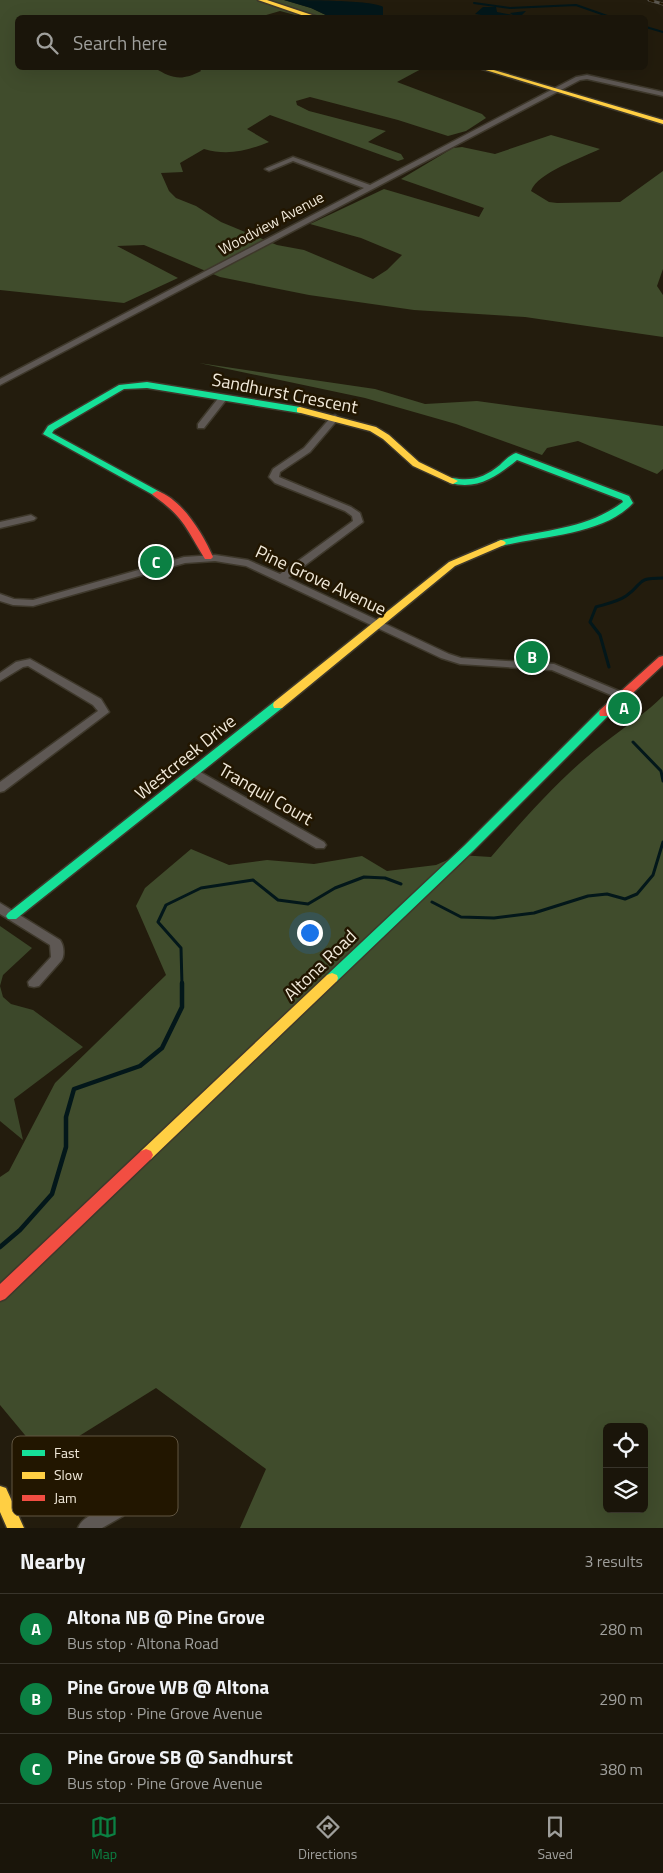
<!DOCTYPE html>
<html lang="en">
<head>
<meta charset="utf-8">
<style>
  :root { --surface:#1a150a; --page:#272218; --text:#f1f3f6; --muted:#9f9f9c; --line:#38342b; --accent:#0b8043 }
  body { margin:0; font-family:"Titillium Web",sans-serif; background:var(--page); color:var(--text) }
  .controls { position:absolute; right:15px; bottom:15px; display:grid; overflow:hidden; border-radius:8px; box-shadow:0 5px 20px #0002 }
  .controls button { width:45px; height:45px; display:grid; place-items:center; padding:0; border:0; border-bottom:1px solid var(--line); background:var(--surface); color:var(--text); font:25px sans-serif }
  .you { position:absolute; left:309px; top:932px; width:18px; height:18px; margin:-12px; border:4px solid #fff; border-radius:50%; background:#1a73e8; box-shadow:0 0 0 8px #1a73e833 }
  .badge { display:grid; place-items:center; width:32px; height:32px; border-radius:50%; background:var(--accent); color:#fff; font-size:16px; font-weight:700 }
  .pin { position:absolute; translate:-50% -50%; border:2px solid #fff; box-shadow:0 1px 5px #0006 }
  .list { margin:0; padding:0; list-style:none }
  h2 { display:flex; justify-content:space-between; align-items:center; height:65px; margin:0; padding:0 20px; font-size:21px }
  h2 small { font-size:16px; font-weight:400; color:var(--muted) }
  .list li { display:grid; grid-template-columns:32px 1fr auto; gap:15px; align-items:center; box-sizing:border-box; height:70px; padding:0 20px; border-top:1px solid var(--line) }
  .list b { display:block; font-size:19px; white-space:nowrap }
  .list p { margin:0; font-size:16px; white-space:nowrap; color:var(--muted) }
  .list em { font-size:16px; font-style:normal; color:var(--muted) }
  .icon { flex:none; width:28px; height:28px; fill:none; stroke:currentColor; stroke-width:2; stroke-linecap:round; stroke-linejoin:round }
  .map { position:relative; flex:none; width:663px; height:1528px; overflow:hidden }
  .search { position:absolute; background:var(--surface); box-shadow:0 5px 20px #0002; left:15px; right:15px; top:15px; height:55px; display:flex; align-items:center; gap:12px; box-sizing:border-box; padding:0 18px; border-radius:8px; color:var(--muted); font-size:19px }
  .sheet { height:275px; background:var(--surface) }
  nav { display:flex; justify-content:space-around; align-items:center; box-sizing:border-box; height:70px; border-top:1px solid var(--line); background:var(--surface); font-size:14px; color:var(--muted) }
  nav a { display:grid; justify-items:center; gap:2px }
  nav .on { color:var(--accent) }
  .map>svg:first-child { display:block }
  .green { fill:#3c482a }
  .forest { fill:#404c2c; fill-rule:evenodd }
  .water { fill:#03171a }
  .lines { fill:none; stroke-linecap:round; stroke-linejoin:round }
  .stream-far2 { stroke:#03171a; stroke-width:2 }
  .stream-far1 { stroke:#03171a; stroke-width:3 }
  .stream { stroke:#03171a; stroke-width:4.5 }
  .street-casing { stroke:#3e382b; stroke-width:3 }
  .fast-casing { stroke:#3e382b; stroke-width:3 }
  .slow-casing { stroke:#3e382b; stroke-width:3 }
  .jam-casing { stroke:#3e382b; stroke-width:3 }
  .street { fill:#5e5854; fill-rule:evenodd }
  .fast { fill:#16e098; fill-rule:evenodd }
  .slow { fill:#ffcf43; fill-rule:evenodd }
  .jam { fill:#f24e42; fill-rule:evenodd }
  .rail-casing { stroke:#5a564e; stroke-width:3 }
  .rail { stroke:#221600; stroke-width:2; stroke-dasharray:5.5; stroke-linecap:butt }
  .labels { text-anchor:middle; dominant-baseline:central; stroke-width:5; stroke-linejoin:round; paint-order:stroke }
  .far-street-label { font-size:15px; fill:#f1e9d9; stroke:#221600 }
  .street-label { font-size:18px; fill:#f1e9d9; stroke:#221600 }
  .key { fill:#221600; stroke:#605541; stroke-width:1 }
  .key-label { font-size:14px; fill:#f1e9d9 }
</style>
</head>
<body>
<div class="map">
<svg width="663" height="1528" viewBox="0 0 663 1528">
  <rect width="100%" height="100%" fill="#231c0d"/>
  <path class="green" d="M0,926L32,948L3,975L0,986L3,997L11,1004L33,1010L83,1047L14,1099L23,1140L0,1121Z"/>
  <path class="forest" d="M0,0H284L311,8L330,17H303L280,11L256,18H18V68H155C172,79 182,81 201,71L199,68H423L397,82L482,114L486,118L466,131L448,136L398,120L310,97L296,101L297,105L309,111L386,131L368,142L401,154L404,159L398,161L270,115L247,129L269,142C247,151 227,156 204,149L180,163L183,172L161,173L169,191L176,198L196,206L221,222L277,245L304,250L373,279L387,270L402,255L361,238L310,224L384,189L479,217L484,208L401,179L453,148L462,147L495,154L551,135L600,149C582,158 538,172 531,191L549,202L557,203L620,202L663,171V269L657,286L663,295V337L525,317L414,310L309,295L220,277L144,245L117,246L178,278L124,303L0,290Z
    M199,363L375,389L425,404L477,401L663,426V469L657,474L578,441L547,448L542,455L456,424L365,398Z
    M663,696V1528H240L266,1469L156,1388L44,1458L0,1405V1177L9,1171L55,1083L166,975L136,906L145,888L191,849L229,865L267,860L314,864L362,856L387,871L436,865L459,855L491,857C528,814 567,770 612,737C630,723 647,712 663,696ZM607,1427H644V1509H607Z"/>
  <path class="water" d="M284,0C301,0 374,0 383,7V15L398,17H330L311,8Z
    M483,7H496L497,12L513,15L510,13L526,11L522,15L526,17H494L475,14Z"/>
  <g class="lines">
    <path class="stream-far2" d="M474,3L510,8L576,5L613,18
      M646,27L663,32"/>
    <path class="stream-far1" d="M609,667L600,635L590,622L596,607C606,604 617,602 626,596C645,583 634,578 663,578
      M633,742L661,771L663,781
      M432,902L461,917L494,918L534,913L588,896L607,894L625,899L637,894L653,875L663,842
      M182,985L181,948L158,922L166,905L201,888L253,880L278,900L308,904L335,888L364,877L385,878L401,884"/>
    <path class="stream" d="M0,1247L20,1230L52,1194L66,1147V1117L74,1089L140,1066L162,1048L182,1007V983"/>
    <defs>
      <path id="street" d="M587,75L663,92V96L587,79L580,80L0,385V379L364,188L293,161L269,171L265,169L267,168L293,157L370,185L576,77Z
        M223,395L226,396V400L204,428H198V424L220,396Z
        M335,415L339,418L310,452L280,472L279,477L351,507L360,513L363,522L288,578L449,654L461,658L554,664L626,694L627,696L626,698H618L552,670L460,664L441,658L246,566L215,561L185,563L33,606L13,605L0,601V594L14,599L33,600L184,557L215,555L248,560L280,574L353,521L352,516L345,511L275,483L269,477L273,469L304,448L332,416Z
        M31,515L36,518L34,520L0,528V522Z
        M30,659L101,699L109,712L4,791L0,792V782L98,711L93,705L28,666L23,667L0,681V673L16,662Z
        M195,769L324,842L326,845L324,848H316L191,776L189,773Z
        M0,903L60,940C64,945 65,956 61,961L39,986L34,987L29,986L28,982L51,957L50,945L0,914Z
        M130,1484L136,1486L138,1492L123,1516L102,1528H78C83,1515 100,1513 111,1504C118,1498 120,1488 130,1484Z"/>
      <path id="fast" d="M147,382L300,407L304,410L300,413L147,388L124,389L54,430L52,433L160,492L162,494L157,497L43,434L48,426L119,385Z
        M516,453L629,496L633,503C604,535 541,536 501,546L498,545L496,543L498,541C541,530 586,530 623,502L622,500L517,460C496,477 478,490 450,483L448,481L453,478C472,482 485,477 500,465C505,460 510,455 516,453Z
        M278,701L283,705L282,708L16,919H8L6,916L8,913L274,702Z
        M604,709L609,713L608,716L473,851L337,981L332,983L327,981L326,978L327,975L465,845L600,710Z"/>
      <path id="slow" d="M258,0H267L321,18H310Z
        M479,68H487L663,120V124Z
        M300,407L376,427L389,435L419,462L458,481L453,484L450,483L413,466L383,439L370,431L297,412V408Z
        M501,540L504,541L506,543L504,545L455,566L282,708H274L273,705L274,702L449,562Z
        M332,973L337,975L338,978L337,981L151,1159L146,1161L141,1159L139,1155L141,1151L327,975Z
        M0,1486L6,1488L24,1528H7L0,1512Z"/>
      <path id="jam" d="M157,491C182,499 203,534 213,557L211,559H205C187,530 184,517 154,496L152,494Z
        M663,656V665L608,716H600L599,713L600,710L659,657Z
        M146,1149L151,1151L153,1155L151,1159L5,1299L0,1301V1284L141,1151Z"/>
    </defs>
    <use href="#street" class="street-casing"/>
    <use href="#fast" class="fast-casing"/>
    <use href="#slow" class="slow-casing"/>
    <use href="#jam" class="jam-casing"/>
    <use href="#street" class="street"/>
    <use href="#fast" class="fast"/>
    <use href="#slow" class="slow"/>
    <use href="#jam" class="jam"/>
    <defs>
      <path id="rail" d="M649,0L663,4"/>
    </defs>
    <use href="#rail" class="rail-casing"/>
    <use href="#rail" class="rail"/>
  </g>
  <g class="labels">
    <g class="far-street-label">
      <text transform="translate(271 223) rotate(-28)">Woodview Avenue</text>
    </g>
    <g class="street-label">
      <text transform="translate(285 393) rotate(11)">Sandhurst Crescent</text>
      <text transform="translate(321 580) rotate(25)">Pine Grove Avenue</text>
      <text transform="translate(185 757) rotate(-39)">Westcreek Drive</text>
      <text transform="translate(266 794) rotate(30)">Tranquil Court</text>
      <text transform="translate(320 965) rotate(-44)">Altona Road</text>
    </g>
  </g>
  <rect x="12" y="1436" width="166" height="80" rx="8" class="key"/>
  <rect x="22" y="1450" width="23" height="6" fill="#16e098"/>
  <rect x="22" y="1472" width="23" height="7" fill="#ffcf43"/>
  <rect x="22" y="1495" width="23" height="6" fill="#f24e42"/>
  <g class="key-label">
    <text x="54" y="1458">Fast</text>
    <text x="54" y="1480">Slow</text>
    <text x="54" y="1503">Jam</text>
  </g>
</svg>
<div class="controls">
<button><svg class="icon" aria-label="locate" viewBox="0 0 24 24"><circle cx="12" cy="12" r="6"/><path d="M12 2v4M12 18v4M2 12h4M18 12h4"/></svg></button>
<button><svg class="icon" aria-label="layers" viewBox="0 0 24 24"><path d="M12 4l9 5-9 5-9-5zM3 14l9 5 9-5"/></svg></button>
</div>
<div class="you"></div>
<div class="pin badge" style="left:624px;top:708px">A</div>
<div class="pin badge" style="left:532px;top:657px">B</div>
<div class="pin badge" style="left:156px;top:562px">C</div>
<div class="search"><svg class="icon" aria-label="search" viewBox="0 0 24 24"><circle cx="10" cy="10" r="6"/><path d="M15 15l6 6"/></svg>Search here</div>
</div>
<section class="sheet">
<h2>Nearby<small>3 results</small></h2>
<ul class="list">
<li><span class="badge">A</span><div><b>Altona NB @ Pine Grove</b><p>Bus stop · Altona Road</p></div><em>280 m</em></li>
<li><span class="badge">B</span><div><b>Pine Grove WB @ Altona</b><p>Bus stop · Pine Grove Avenue</p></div><em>290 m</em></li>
<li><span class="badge">C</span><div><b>Pine Grove SB @ Sandhurst</b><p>Bus stop · Pine Grove Avenue</p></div><em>380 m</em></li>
</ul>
</section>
<nav>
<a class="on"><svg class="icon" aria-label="map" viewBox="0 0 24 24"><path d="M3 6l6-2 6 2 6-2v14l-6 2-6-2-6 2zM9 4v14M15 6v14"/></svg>Map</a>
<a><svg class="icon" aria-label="directions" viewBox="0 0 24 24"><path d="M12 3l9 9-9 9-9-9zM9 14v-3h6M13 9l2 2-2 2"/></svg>Directions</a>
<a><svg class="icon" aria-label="saved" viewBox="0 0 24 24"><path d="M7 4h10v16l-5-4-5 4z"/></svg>Saved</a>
</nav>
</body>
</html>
